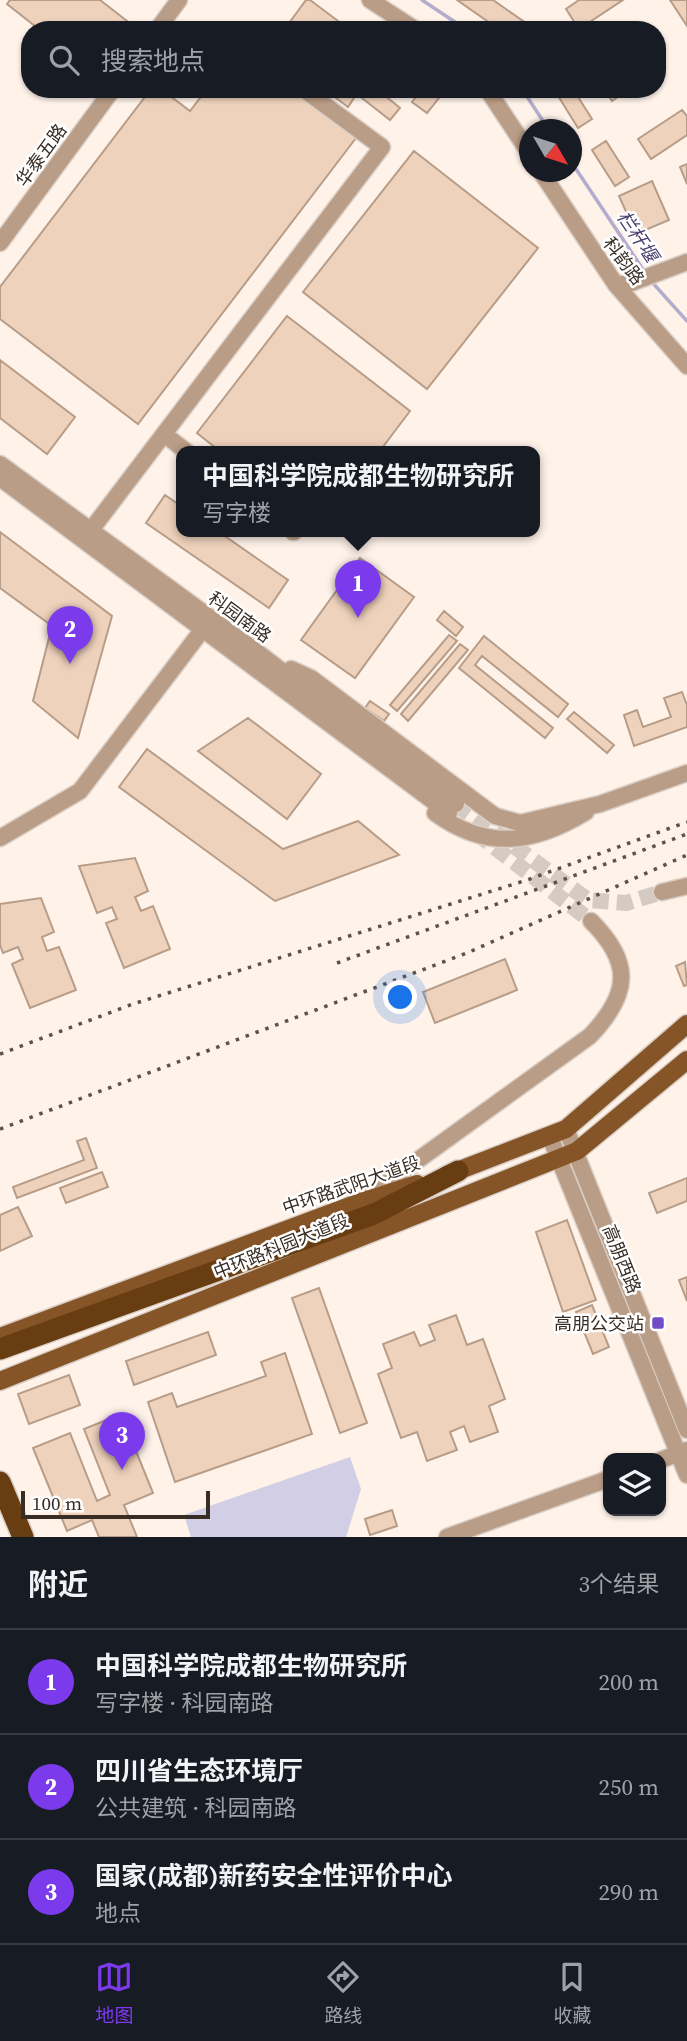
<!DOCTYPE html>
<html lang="zh">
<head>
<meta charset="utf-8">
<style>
  :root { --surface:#171b24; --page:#20242c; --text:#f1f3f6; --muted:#9ea1a6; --line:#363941; --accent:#7c3aed }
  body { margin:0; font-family:"Source Serif 4","Noto Sans SC",serif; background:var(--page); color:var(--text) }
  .controls { position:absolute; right:21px; bottom:21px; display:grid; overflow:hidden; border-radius:14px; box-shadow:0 2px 5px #0004 }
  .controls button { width:63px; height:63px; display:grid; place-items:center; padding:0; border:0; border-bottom:2px solid var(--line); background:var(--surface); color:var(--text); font:35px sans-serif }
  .compass { position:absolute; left:519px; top:119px; width:63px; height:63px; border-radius:50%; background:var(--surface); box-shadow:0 2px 5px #0004; rotate:129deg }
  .scale { position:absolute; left:21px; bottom:18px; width:189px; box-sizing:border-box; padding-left:7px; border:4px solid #382d25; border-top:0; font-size:19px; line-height:24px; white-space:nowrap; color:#382d25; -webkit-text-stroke:5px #fff; paint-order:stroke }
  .you { position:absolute; left:401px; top:998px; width:24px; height:24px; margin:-18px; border:5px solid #fff; border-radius:50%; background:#1a73e8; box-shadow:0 0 0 10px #1a73e833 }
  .badge { display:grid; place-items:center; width:46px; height:46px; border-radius:50%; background:var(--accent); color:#fff; font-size:23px; font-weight:700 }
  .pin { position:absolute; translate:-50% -58px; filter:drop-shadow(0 2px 4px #0008) }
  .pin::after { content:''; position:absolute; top:37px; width:24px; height:21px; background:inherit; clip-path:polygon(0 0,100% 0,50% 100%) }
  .popup { position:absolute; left:176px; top:446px; width:364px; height:91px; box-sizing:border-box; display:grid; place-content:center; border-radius:14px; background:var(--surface); filter:drop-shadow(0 2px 5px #0005); font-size:23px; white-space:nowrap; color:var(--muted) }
  .popup b { font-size:26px; color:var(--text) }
  .popup::after { content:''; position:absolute; left:50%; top:100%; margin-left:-14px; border:14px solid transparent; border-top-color:var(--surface) }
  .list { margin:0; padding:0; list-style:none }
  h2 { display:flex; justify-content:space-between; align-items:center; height:91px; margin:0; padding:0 28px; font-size:30px }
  h2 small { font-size:23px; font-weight:400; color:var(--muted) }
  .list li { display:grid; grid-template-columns:46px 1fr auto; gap:21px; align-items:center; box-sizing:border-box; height:105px; padding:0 28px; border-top:2px solid var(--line) }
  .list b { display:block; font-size:26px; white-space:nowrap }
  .list p { margin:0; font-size:23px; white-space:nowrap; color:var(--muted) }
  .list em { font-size:23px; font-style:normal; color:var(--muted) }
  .icon { flex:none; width:38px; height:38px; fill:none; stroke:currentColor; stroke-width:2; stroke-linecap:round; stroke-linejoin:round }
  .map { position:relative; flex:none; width:687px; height:1537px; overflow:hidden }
  .search { position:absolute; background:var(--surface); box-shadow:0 2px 5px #0004; left:21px; right:21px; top:21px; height:77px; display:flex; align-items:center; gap:18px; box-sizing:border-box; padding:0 24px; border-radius:28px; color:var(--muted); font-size:26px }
  .sheet { height:406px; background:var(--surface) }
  nav { display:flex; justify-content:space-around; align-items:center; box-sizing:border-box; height:98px; border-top:2px solid var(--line); background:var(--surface); font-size:19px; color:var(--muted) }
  nav a { display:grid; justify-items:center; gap:4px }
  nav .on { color:var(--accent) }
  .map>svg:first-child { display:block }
  .green { fill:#d1cee5 }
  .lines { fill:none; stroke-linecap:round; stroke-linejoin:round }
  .stream { stroke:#b2adcc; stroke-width:3.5 }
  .building { fill:#efd2bc; stroke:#b79d88; stroke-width:2 }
  .minor-tunnel { stroke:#d6cbc2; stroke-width:16; stroke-dasharray:16 8; stroke-linecap:butt }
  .minor-casing { stroke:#dacfc6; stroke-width:19 }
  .major-casing { stroke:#dacfc6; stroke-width:21 }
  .highway-casing { stroke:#dacfc6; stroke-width:24 }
  .minor { stroke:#ba9d86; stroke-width:16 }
  .major { stroke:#855427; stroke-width:18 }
  .highway { stroke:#693d12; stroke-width:21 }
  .rail { stroke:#5d524a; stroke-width:3.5; stroke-dasharray:3.5 7; stroke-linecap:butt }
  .poi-dot { fill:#704dc6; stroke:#fff; stroke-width:2.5 }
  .labels { text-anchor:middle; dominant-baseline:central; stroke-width:5; stroke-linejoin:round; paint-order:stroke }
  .street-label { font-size:18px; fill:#382d25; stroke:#fff }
  .poi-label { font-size:18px; fill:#382d25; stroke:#fff; text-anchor:end }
  .water-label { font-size:19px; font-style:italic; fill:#4a416d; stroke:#fff }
</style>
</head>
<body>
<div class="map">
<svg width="687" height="1537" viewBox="0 0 687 1537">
  <rect width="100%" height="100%" fill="#fef2e9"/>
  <path class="green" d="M350,1457L361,1489L346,1537H191L184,1515Z"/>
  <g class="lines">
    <path class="stream" d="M422,0L467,30
      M522,89L549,130
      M572,163L644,271
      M651,281L687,321"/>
  </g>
  <path class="building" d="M10,0H100L127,21L120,30H40L7,4Z
    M306,0H310L350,30H284Z
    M457,0H493L536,30H500Z
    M579,0H623L579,29L566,9Z
    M670,0H687V26Z
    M151,89H161L190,111L207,89H292L356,138L138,424L0,319V287Z
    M324,89H360L348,107Z
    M368,89H386L383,94L400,108L390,120L362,98Z
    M422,89H446L427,113L412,102Z
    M559,89H573L592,119L578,128L555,91Z
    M604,89H629L612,101Z
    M682,110L687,116V135L651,159L638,139Z
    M606,141L629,177L615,186L592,150Z
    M414,151L538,248L427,389L303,292Z
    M687,164V184L680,167Z
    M652,181L669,220L636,234L619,196Z
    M287,316L410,411L379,452H221L197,433Z
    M0,360L75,417L47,454L0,418Z
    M165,495L181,506V532H219L288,580L269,608L146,523Z
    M0,532L112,616L78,738L33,701L52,626L0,588Z
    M360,558L414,597L355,678L301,640Z
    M444,611L463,627L456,636L437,620Z
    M449,635L457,641L397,711L390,705Z
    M484,636L568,704L558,717L482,656L475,665L553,728L545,738L459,668Z
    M460,644L468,650L408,721L401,714Z
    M682,692L687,705V727L634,746L624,715L637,710L643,727L671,717L664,698Z
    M370,701L389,714L384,721L365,708Z
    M574,712L614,745L607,753L567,719Z
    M248,718L321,774L287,819L198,751Z
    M147,749L283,849L358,821L399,855L275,901L119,787Z
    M135,858L148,891L135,897L141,911L153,906L170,949L124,968L106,923L117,919L112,907L97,913L79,866Z
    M41,898L54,932L42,937L47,951L59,947L76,990L30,1008L12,964L23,959L18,947L3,953L0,945V904Z
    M505,959L517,990L435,1023L423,992Z
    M685,962L687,985L684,986L676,966Z
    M86,1138L97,1168L17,1198L13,1187L84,1160L77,1141Z
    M102,1172L108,1187L66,1203L60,1188Z
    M687,1178V1201L657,1213L649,1193Z
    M18,1207L32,1236L0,1251V1215Z
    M567,1220L596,1300L563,1312L536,1232Z
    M687,1277V1301L679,1280Z
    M319,1288L367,1423L340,1433L292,1298Z
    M592,1305L609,1347L593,1354L576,1312Z
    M456,1315L467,1345L483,1339L505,1399L489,1406L498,1432L470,1442L464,1426L450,1432L457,1450L427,1461L417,1432L401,1438L378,1374L392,1368L383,1344L414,1332L420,1346L435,1340L429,1325Z
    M208,1332L216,1355L134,1385L126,1361Z
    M285,1353L312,1434L175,1482L148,1402L172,1393L177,1407L266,1376L261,1362Z
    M69,1375L80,1405L29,1424L18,1394Z
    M121,1414L153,1493L124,1505L137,1537H99L92,1520L67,1531L33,1448L70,1433L97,1501L110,1495L84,1429Z
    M392,1510L397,1526L370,1535L365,1519Z"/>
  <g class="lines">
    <path class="minor-tunnel" d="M456,804L588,900L626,903L662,892
      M476,833L591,921"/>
    <defs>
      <path id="minor" d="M370,0L416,30
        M157,30L179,0
        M487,89L530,154
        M541,172L616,285L687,366
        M0,243L113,89
        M616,285L631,283L687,262
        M164,434L187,452
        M0,464L253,649L456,804
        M0,478L449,813
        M91,530L382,147L303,89
        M293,532H294
        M291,669L311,678L495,816L520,823L600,804L687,773
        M435,813C487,851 534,844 586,812
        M0,838L80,791L203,629
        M662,892L687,886
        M566,1129L687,1430
        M550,1137L687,1475
        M364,1199L590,1036C630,994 633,963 591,921
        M661,1460L687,1450
        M447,1537L608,1479"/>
      <path id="major" d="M447,1175L566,1129L687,1024
        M0,1337L358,1203L417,1184
        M0,1381L577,1151L687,1060"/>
      <path id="highway" d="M0,1349L374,1214L458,1171
        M0,1482L23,1537"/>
    </defs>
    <use href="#minor" class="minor-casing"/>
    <use href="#major" class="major-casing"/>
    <use href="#highway" class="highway-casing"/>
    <use href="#minor" class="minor"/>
    <use href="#major" class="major"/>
    <use href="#highway" class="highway"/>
    <path class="rail" d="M337,963L687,834
      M0,1054L133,1004L527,880L687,822
      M0,1129L467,953L687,855"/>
  </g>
  <rect class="poi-dot" x="651" y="1316" width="14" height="14" rx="3.5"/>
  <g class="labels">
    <g class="street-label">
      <text transform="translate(41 155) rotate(-54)">华泰五路</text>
      <text transform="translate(624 261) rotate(53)">科韵路</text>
      <text transform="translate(240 617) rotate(36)">科园南路</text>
      <text transform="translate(351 1185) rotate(-19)">中环路武阳大道段</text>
      <text transform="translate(281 1246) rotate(-22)">中环路科园大道段</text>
      <text transform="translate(622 1259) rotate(68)">高朋西路</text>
    </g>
    <g class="poi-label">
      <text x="644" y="1323">高朋公交站</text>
    </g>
    <g class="water-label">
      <text transform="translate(638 236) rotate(56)">栏杆堰</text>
    </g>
  </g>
</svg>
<div class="controls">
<button><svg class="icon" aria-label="layers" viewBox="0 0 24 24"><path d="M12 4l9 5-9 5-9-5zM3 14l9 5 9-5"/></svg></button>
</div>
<svg class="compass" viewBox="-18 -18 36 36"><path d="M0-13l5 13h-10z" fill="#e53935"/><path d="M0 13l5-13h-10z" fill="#9ea1a6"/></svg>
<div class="scale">100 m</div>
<div class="you"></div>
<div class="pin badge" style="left:358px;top:618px">1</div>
<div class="popup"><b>中国科学院成都生物研究所</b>写字楼</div>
<div class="pin badge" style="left:70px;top:664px">2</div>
<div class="pin badge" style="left:122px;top:1470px">3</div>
<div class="search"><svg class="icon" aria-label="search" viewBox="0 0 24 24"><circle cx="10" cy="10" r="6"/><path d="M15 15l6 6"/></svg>搜索地点</div>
</div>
<section class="sheet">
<h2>附近<small>3个结果</small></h2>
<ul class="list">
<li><span class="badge">1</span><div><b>中国科学院成都生物研究所</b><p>写字楼 · 科园南路</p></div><em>200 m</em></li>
<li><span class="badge">2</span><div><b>四川省生态环境厅</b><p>公共建筑 · 科园南路</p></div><em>250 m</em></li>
<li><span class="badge">3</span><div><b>国家(成都)新药安全性评价中心</b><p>地点</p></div><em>290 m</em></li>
</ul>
</section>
<nav>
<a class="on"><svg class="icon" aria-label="map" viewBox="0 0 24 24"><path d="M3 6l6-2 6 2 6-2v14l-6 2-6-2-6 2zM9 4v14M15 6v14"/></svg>地图</a>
<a><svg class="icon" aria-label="directions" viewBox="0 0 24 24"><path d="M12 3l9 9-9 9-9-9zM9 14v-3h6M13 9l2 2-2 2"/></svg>路线</a>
<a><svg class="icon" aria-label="saved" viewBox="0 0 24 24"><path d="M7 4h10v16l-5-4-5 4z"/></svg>收藏</a>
</nav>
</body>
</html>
